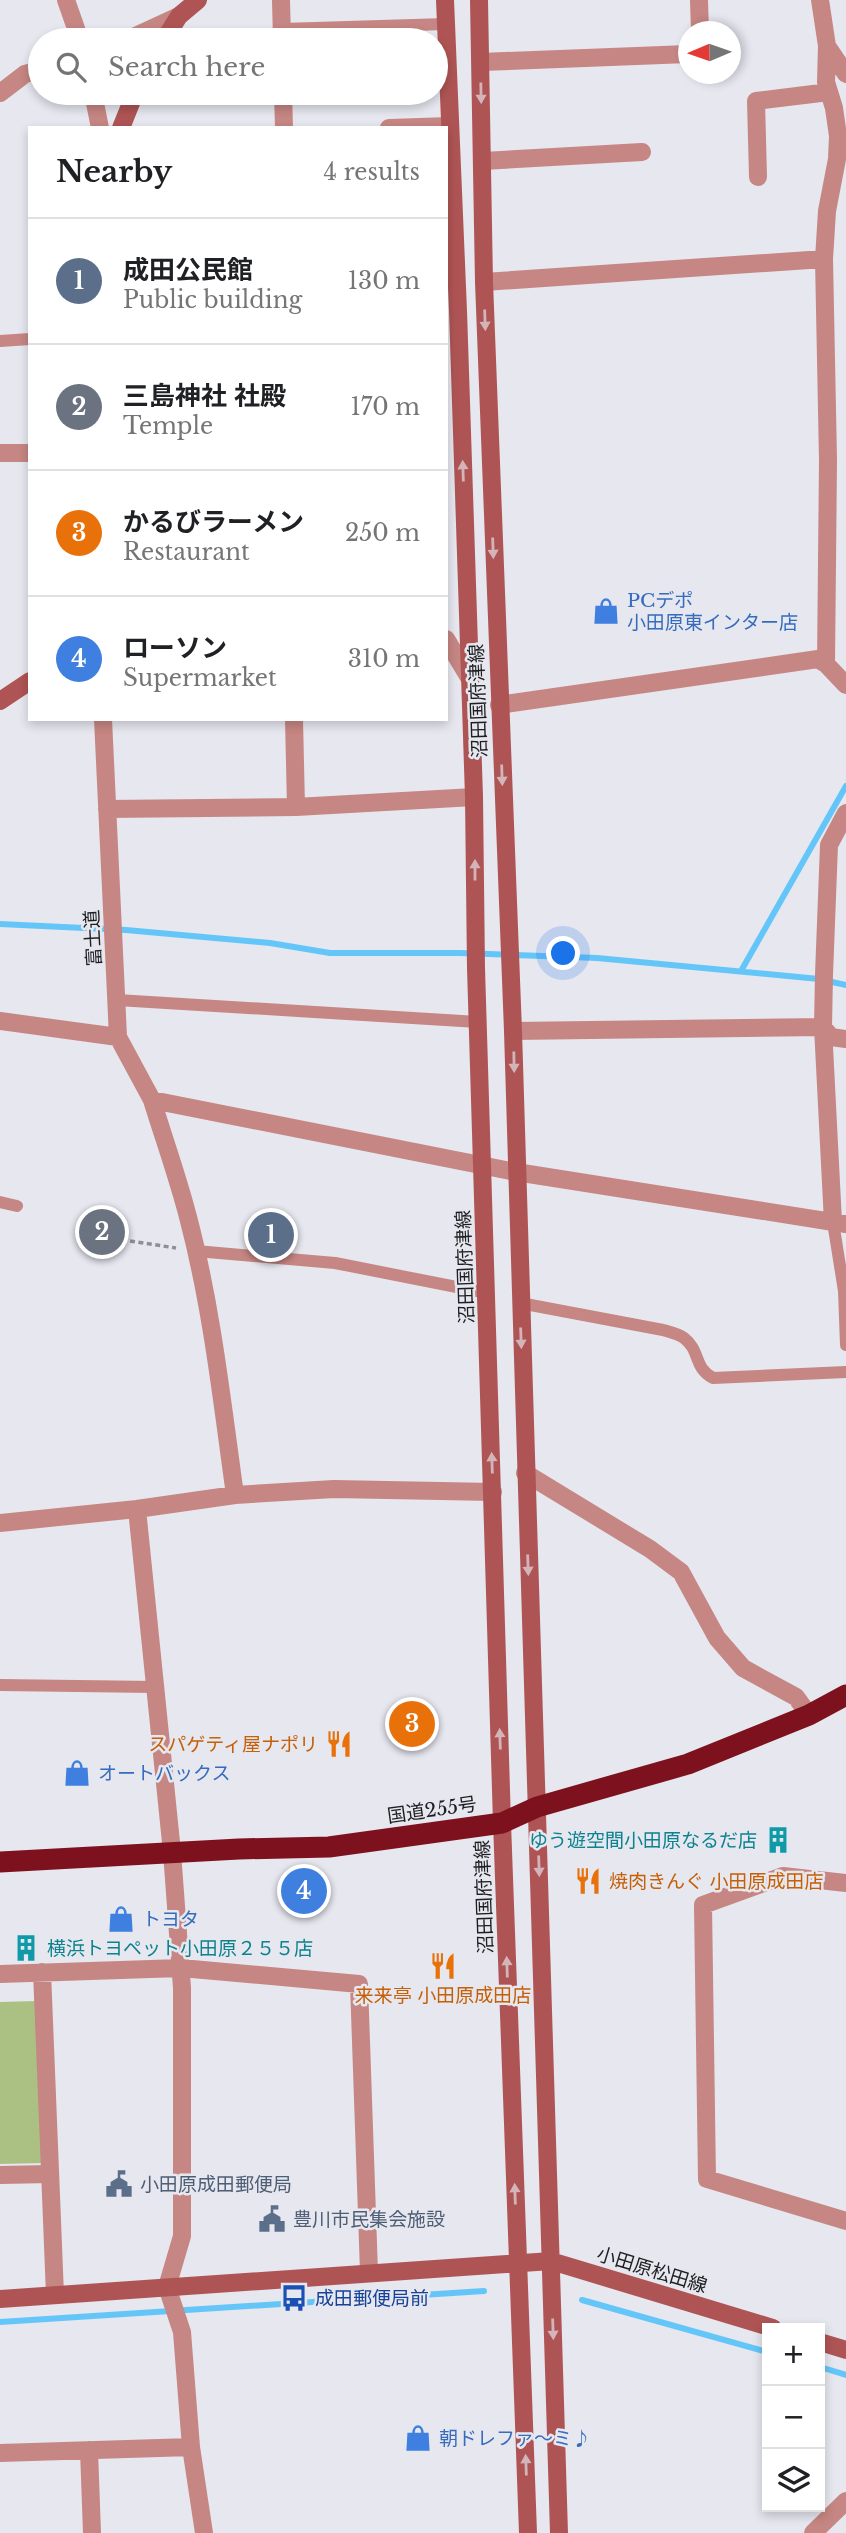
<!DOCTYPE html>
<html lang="en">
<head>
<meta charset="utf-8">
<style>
  :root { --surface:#fff; --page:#f2f2f2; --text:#202124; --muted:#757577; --line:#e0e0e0; --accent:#9b1568 }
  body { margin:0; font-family:"Libre Baskerville","Noto Sans JP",serif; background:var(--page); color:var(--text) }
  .controls { position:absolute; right:21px; bottom:21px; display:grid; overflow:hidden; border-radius:0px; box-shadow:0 4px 10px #0003 }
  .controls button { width:63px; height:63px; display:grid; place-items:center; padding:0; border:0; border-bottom:2px solid var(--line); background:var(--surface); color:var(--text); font:35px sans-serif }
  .compass { position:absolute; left:678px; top:21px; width:63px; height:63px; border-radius:50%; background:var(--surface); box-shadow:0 4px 10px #0003; rotate:268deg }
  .you { position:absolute; left:564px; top:954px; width:24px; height:24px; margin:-18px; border:5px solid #fff; border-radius:50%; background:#1a73e8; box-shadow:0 0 0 10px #1a73e833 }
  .badge { display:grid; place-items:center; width:46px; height:46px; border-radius:50%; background:var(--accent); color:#fff; font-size:23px; font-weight:700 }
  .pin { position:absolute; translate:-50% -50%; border:4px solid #fff; box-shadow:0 2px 7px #0006 }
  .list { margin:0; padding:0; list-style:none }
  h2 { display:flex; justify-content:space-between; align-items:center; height:91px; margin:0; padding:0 28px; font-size:30px }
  h2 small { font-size:23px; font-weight:400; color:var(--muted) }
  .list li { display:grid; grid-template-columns:46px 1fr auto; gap:21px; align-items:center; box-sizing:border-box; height:126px; padding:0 28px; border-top:2px solid var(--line) }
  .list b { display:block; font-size:26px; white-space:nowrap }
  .list p { margin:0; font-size:23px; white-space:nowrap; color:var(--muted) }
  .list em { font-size:23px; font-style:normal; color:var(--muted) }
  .icon { flex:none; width:38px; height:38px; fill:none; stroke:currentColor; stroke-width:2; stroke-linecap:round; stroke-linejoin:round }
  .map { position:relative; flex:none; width:846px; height:2533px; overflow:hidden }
  .search { position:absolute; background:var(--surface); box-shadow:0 4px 10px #0003; left:28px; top:28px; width:420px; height:77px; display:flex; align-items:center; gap:18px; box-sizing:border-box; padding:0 24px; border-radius:38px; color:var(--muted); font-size:26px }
  .panel { position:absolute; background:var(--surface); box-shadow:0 4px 10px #0003; left:28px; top:126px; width:420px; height:595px; border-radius:0px }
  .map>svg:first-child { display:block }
  .green { fill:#abc183 }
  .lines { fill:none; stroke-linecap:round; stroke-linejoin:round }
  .stream { stroke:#64c6f8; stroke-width:6 }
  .path { stroke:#8f9095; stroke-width:3.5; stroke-dasharray:5 3.5; stroke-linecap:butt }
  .lane { stroke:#c68683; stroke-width:12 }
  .street { stroke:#c68683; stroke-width:18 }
  .secondary { stroke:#af5454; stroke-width:18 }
  .highway { stroke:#7d111e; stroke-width:21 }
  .oneway { fill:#d3b4b9 }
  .labels { text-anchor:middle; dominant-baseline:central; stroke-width:5; stroke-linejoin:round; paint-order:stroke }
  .shop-label { font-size:19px; fill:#366cbe; stroke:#e6e7ef; text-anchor:start }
  .street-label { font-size:19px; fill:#1e1f21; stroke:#e6e7ef }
  .food-label { font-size:19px; fill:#c56008; stroke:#e6e7ef; text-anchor:end }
  .culture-label { font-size:19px; fill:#0d838f; stroke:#e6e7ef; text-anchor:end }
  .service-label { font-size:19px; fill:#4e5e75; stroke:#e6e7ef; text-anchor:start }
  .transit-label { font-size:19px; fill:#164399; stroke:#e6e7ef; text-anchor:start }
</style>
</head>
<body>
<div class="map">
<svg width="846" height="2533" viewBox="0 0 846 2533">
  <rect width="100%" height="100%" fill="#e6e7ef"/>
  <path class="green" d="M37,2001L45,2163L0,2164V2002Z"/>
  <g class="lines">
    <path class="stream" d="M0,924L126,930L270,943L330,953H460L597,958L819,979L846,985
      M741,971L846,786
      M582,2300L767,2352
      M0,2322L484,2291
      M820,2367L846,2375"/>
    <path class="path" d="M130,1241L176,1248"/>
    <path class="lane" d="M282,29L446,24
      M0,341L30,339
      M117,1000L478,1022
      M0,1202L17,1206
      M833,1222L844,1291L846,1345
      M196,1251L335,1263L487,1293
      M520,1303L663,1330C670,1332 679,1334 684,1338C701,1351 693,1367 713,1378L846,1372
      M0,1685L155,1687"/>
    <path class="street" d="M66,0L80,40
      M281,0L282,40
      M699,0L700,32
      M820,0L827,46L826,82L834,108L838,136L837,159L827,211L824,259L828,460L826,664L846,685
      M127,40L179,16
      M827,46L846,74
      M481,62L688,54
      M0,93L25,74L40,70
      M93,93L100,128
      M283,93L284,128
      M389,128L450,126
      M483,161L642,152
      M758,177L756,101L829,92
      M484,282L824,259
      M0,453H30
      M446,639L470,679
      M499,705L818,659L826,664
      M294,719L296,807
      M107,809L296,807L474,797
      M0,1021L118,1037L103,719
      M513,1031L823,1027L831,1037L846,1039
      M118,1037L152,1100L516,1172L846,1224
      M152,1100C164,1139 178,1178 188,1217C212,1308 222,1402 235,1495
      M833,1222L823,1027L824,975L829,845L846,813
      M525,1473L650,1549L681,1572L717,1638L743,1668L796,1697L809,1715
      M137,1509L235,1495L334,1489L493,1492
      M0,1523L137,1509L172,1852L182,1988V2236L167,2287L182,2332L191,2447L204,2533
      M846,1883L783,1876L703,1905L707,2179L846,2221
      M42,1972L55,2295
      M0,1974L181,1968L359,1984L369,2272
      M0,2175L50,2174
      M89,2450L92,2533
      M0,2453L191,2447
      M813,2533L846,2501"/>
    <path class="secondary" d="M445,0L458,311L474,797L476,968L502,1823L528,2533
      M479,0L484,282L513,1031L559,2533
      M164,40L179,16L198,0
      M121,128L135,93
      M0,701L30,681
      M0,2299L551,2261L773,2328
      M820,2342L846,2350"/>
    <path class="highway" d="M0,1862L239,1849L329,1847L502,1823L537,1807L688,1764L809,1715L846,1695"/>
  </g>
  <defs><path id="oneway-solid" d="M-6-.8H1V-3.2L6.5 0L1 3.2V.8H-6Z" transform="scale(1.75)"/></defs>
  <g class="oneway">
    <use href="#oneway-solid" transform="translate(481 93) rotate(89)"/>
    <use href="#oneway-solid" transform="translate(485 320) rotate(88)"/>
    <use href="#oneway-solid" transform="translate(463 471) rotate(-92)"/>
    <use href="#oneway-solid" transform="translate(493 548) rotate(88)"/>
    <use href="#oneway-solid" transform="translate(502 775) rotate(88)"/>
    <use href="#oneway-solid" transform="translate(475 870) rotate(-90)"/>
    <use href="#oneway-solid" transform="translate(514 1062) rotate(89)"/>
    <use href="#oneway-solid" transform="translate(521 1338) rotate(88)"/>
    <use href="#oneway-solid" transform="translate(492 1463) rotate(-92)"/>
    <use href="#oneway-solid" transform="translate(528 1565) rotate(88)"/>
    <use href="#oneway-solid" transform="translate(500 1739) rotate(-92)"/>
    <use href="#oneway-solid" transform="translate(539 1866) rotate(88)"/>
    <use href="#oneway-solid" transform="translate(507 1967) rotate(-92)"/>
    <use href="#oneway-solid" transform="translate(515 2194) rotate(-92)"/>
    <use href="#oneway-solid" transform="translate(553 2329) rotate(88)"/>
    <use href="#oneway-solid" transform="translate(526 2465) rotate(-92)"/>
  </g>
  <defs>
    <symbol id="shop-bare" viewBox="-9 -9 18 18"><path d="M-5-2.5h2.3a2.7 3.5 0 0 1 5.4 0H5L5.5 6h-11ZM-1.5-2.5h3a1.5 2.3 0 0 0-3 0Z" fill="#3f7fe0" stroke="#e6e7ef" stroke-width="2.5" paint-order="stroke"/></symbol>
    <symbol id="restaurant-bare" viewBox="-9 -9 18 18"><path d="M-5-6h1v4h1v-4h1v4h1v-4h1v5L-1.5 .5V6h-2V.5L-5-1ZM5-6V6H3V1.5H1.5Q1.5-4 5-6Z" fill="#e8710a" stroke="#e6e7ef" stroke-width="2.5" paint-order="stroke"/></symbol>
    <symbol id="building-bare" viewBox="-9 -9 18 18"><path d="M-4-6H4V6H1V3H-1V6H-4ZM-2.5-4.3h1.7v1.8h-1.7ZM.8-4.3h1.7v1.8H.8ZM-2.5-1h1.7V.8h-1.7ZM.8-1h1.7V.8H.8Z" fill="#0f9aa8" stroke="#e6e7ef" stroke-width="2.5" paint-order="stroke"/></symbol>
    <symbol id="civic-bare" viewBox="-9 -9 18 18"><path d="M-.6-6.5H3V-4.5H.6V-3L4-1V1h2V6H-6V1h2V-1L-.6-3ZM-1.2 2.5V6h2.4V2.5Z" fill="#5c6f8a" stroke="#e6e7ef" stroke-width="2.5" paint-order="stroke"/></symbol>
    <symbol id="bus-bare" viewBox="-9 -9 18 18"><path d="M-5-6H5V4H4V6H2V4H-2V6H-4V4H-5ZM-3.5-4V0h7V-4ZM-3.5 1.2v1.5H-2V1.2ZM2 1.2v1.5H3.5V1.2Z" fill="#1a4fb4" stroke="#e6e7ef" stroke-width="2.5" paint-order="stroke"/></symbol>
  </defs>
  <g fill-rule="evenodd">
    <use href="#shop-bare" x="587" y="592" width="38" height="38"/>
    <use href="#restaurant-bare" x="320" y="1725" width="38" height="38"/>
    <use href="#shop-bare" x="58" y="1754" width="38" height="38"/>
    <use href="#building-bare" x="759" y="1821" width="38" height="38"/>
    <use href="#restaurant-bare" x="569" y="1862" width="38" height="38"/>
    <use href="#shop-bare" x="102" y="1900" width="38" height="38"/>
    <use href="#building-bare" x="7" y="1929" width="38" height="38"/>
    <use href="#restaurant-bare" x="424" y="1947" width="38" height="38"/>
    <use href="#civic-bare" x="100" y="2165" width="38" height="38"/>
    <use href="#civic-bare" x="253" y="2200" width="38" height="38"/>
    <use href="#bus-bare" x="275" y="2279" width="38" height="38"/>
    <use href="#shop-bare" x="399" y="2419" width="38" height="38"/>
  </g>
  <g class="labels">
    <g class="shop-label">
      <text x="627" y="600">PCデポ<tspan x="627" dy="22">小田原東インター店</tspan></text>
      <text x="98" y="1773">オートバックス</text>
      <text x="142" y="1919">トヨタ</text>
      <text x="439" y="2438">朝ドレファ〜ミ♪</text>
    </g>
    <g class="street-label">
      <text transform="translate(478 701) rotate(-92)">沼田国府津線</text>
      <text transform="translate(93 938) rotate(-93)">富士道</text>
      <text transform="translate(465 1267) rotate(-92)">沼田国府津線</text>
      <text transform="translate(432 1810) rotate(-8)">国道255号</text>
      <text transform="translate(484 1897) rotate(-92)">沼田国府津線</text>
      <text transform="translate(652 2270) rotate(17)">小田原松田線</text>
    </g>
    <g class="food-label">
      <text x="318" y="1744">スパゲティ屋ナポリ</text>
      <text x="609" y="1881" text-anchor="start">焼肉きんぐ 小田原成田店</text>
      <text x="443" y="1995" text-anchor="middle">来来亭 小田原成田店</text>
    </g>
    <g class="culture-label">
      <text x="757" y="1840">ゆう遊空間小田原なるだ店</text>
      <text x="47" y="1948" text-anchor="start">横浜トヨペット小田原２５５店</text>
    </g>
    <g class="service-label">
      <text x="140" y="2184">小田原成田郵便局</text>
      <text x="293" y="2219">豊川市民集会施設</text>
    </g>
    <g class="transit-label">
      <text x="315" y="2298">成田郵便局前</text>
    </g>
  </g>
</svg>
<div class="controls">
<button>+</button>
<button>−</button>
<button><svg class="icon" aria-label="layers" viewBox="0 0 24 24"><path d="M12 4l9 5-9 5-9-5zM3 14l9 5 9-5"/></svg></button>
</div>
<svg class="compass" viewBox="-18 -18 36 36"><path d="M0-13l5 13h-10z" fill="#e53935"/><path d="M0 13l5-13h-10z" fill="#757577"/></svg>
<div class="you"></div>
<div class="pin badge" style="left:271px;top:1235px;background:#5c6f8a">1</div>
<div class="pin badge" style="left:102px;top:1232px;background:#6b7280">2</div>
<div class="pin badge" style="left:412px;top:1724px;background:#e8710a">3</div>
<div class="pin badge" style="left:304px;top:1891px;background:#3f7fe0">4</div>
<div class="search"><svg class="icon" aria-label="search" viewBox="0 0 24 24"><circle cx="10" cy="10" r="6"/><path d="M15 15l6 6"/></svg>Search here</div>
<section class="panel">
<h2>Nearby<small>4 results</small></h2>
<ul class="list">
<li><span class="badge" style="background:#5c6f8a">1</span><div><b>成田公民館</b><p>Public building</p></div><em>130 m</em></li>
<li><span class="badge" style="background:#6b7280">2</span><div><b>三島神社 社殿</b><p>Temple</p></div><em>170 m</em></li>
<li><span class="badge" style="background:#e8710a">3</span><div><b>かるびラーメン</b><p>Restaurant</p></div><em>250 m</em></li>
<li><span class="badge" style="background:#3f7fe0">4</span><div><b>ローソン</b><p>Supermarket</p></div><em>310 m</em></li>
</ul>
</section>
</div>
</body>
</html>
